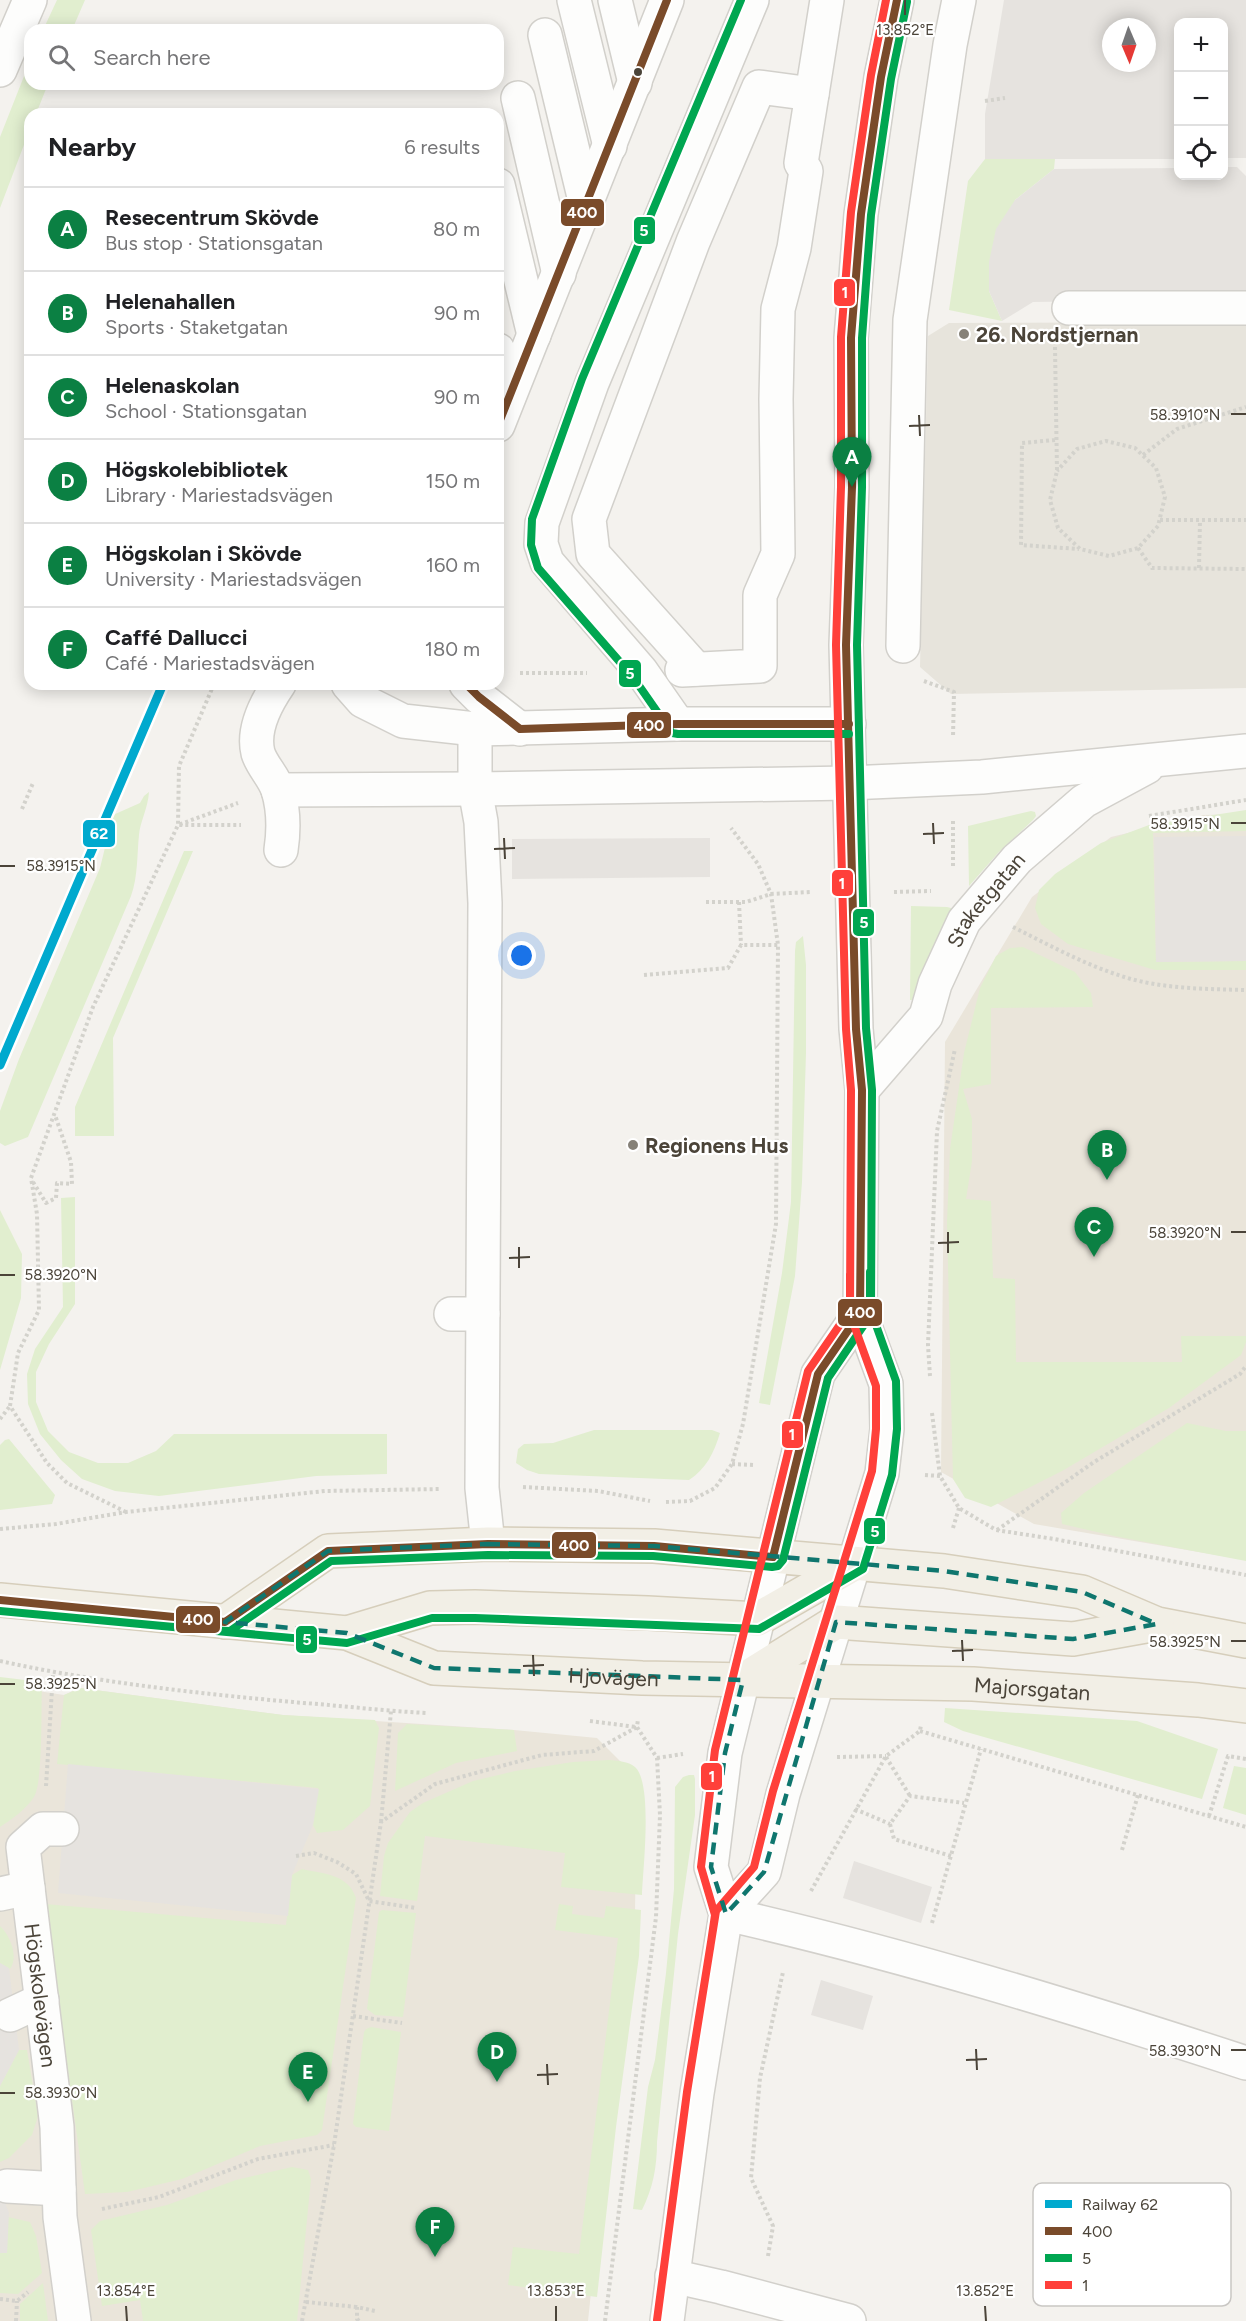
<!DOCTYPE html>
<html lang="en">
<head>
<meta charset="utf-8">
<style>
  :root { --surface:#fff; --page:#f6f6f6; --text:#202124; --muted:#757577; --line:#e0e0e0; --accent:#0b8043 }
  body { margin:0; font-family:Figtree,sans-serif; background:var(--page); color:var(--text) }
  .controls { position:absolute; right:18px; top:18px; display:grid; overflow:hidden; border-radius:12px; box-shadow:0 3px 15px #0003 }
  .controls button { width:54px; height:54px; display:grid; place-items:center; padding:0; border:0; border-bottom:2px solid var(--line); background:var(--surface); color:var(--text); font:30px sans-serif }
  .compass { position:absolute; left:1102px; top:18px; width:54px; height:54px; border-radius:50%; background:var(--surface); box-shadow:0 3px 15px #0003; rotate:178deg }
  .you { position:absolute; left:522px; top:956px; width:21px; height:21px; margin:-15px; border:4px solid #fff; border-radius:50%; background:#1a73e8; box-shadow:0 0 0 9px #1a73e833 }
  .badge { display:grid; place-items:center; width:39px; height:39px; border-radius:50%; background:var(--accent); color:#fff; font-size:20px; font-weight:700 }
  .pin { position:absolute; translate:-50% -50px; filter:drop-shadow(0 2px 3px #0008) }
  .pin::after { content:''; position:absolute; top:32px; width:21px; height:18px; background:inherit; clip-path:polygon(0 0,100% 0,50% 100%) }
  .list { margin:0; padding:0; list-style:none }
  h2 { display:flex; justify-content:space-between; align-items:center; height:78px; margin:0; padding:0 24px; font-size:26px }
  h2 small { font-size:20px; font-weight:400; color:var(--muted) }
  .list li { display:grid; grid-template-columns:39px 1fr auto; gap:18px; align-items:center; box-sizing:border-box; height:84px; padding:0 24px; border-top:2px solid var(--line) }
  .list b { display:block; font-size:22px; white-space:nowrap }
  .list p { margin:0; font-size:20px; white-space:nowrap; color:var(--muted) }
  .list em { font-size:20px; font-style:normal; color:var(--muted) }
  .icon { flex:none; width:33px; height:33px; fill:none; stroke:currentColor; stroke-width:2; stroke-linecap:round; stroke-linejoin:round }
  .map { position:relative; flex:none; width:1246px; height:2321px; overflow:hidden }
  .search { position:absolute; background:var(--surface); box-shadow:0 3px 15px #0003; left:24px; top:24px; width:480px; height:66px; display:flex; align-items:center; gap:15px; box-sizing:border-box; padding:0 21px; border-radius:18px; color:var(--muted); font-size:22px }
  .panel { position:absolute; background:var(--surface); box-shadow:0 3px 15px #0003; left:24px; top:108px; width:480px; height:582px; border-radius:18px }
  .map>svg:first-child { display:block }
  .residential { fill:#e7e4dc }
  .education { fill:#eae5da }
  .green { fill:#e1eecf }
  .parking { fill:#e6e3df; fill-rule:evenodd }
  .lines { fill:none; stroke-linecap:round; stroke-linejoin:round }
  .minor-casing { stroke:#d2d0cb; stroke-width:36 }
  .major-casing { stroke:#d6cebb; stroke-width:36 }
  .path { stroke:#d3d2cc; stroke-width:4; stroke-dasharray:3 3; stroke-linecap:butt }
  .minor { stroke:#fdfdfc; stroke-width:33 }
  .major { stroke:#f2efe6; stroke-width:33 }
  .bus-1-casing { stroke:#fff; stroke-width:12 }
  .bus-2-casing { stroke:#fff; stroke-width:12 }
  .bus-3-casing { stroke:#fff; stroke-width:12 }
  .bus-1 { stroke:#7a4b2a; stroke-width:8 }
  .bus-2 { stroke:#00a651; stroke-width:8 }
  .bus-3 { stroke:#ff403a; stroke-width:8 }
  .rail-1-casing { stroke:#fff; stroke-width:14 }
  .rail-1 { stroke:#00a9ce; stroke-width:9 }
  .marked { fill:none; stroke:#0f766e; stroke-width:4.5; stroke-dasharray:12 8; stroke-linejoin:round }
  .ticks { fill:none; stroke:#4b4439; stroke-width:2 }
  .bus-dot { fill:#4b4439; stroke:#fff; stroke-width:2 }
  .poi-dot { fill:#868178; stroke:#fff; stroke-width:2 }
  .labels { text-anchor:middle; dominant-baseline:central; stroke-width:4.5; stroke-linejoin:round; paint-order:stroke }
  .poi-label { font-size:21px; font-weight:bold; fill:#4b4439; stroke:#fff; text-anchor:start }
  .street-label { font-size:21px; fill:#4b4439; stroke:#fff }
  .key { fill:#fff; stroke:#c9c7c4; stroke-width:1.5 }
  .key-label { font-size:16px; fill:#4b4439 }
  .ticks-label { font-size:15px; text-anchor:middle; fill:#4b4439; stroke:#fff; stroke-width:4.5; stroke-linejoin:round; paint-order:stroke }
  .line-badge { stroke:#fff; stroke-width:2 }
  .badge-label { font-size:16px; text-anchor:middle; font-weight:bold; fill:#fff }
</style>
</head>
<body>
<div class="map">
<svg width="1246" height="2321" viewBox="0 0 1246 2321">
  <rect width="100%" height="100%" fill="#f4f2ee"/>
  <path class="residential" d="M1246,322V688L951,694L920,667L928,336L949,323Z"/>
  <path class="education" d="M1246,814V1560L1034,1524L941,1472L945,1042L1032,897L1111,837L1203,815Z
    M0,1685L64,1695L80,1688L283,1715L514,1730L597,1738L637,1778L634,1978L598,2225L588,2321H0Z"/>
  <path class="green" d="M57,0H85L72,30H43Z
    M30,61V84H48L36,114H30V129L0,208V137Z
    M985,159H1055L1054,169L1015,200L989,291L1002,321L949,310L968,181Z
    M149,792C148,808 140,822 139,835C137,854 138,877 131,896L28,1137L5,1146L0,1143V1111L19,1059L100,868L113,815L140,803L144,796Z
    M1246,810V831L1153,833L1156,962L1246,961V970H1155L1068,944L1041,924L1035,908L1039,890L1055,874L1101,843L1149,825Z
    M1031,811L1035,812L1036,816L1033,820L998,853L969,886L968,826Z
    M184,851H193L113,1038L114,1136H75V1107Z
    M911,906L947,907L951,908L952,912L914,1000H910Z
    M803,936L806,965V1053L802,1182L795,1276L770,1405L759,1403L782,1273L791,1202L795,951L796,942Z
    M1023,947L1075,972L1091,993L1093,1007L991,1008V1084L963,1089L972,1119V1161L966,1199L991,1201L993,1278L1015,1279L1016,1362H1182L1181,1336H1246V1342L1241,1355L1169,1408L1062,1471L991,1507L965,1498L953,1479L947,1223L950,1149L964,1053L980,988L996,956L1010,948Z
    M75,1197V1304L49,1344L36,1372V1402L48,1431L69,1452L98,1463H128L156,1451L174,1434H387V1474L316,1476L159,1496L115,1491L82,1479L61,1460L40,1434L28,1404L27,1374L35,1349L63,1307L61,1198Z
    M0,1210L22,1254L21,1298L0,1370Z
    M1187,1423L1226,1431H1246V1561L1114,1536L1062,1524L1061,1513L1084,1493Z
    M594,1430H712L720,1433C714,1453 706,1469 689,1480L539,1474L527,1470L516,1463L518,1449L524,1444L553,1443Z
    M9,1439L55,1495L52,1504L0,1510V1445L5,1440Z
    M0,1677L42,1682C41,1706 43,1777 35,1795C29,1807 11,1820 0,1827Z
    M80,1688L283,1715L375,1720L379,1728L370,1806L343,1830L317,1833L313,1825L318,1788L57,1764L64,1695Z
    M945,1708L1137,1721L1218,1749L1202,1799L963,1731L944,1722Z
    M407,1724L514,1730L517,1751L456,1763L395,1791L398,1733Z
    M609,1760C618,1761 628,1761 635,1767C653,1783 643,1869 642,1895L561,1887L565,1853L425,1836L417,1901L380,1896L384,1856L388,1843L410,1812L423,1803L473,1781L515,1771L573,1762Z
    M1234,1766L1246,1768V1815L1223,1808Z
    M689,1775H694L695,1779V1815L678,1934L657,2142C657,2167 653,2188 642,2210L633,2209L648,2087L655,2060L666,1973L674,1889L675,1787L683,1777Z
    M302,1869C324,1874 348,1874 356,1898L322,2130L317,2135L260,2146L182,2179L127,2192L85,2194L45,1904L286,1925L292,1875Z
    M559,1904L573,1906L572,1914L604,1918L606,1906L641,1910L639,1956L616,2127L597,2297L508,2285L513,2247L579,2254L618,1938L555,1930Z
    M382,1910L416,1913L403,2017L375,2015L367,2009L379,1912Z
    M0,1926C10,1935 19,1957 10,1969L0,1963Z
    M371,2027L401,2032L389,2131L356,2127L353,2124L364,2032L366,2029Z
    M19,2050H27L38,2116L32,2135L9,2158L0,2162V2086Z
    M292,2167L308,2170L311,2179L297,2321H143L140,2300L102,2306L91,2230L100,2221L167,2205L236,2180Z
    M8,2217L30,2222L36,2236L42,2273L18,2294L0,2293V2253H7Z
    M43,2283L48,2321H20V2304Z"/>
  <path class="parking" d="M1004,0H1246V158H1224V22H1178V159H985V114ZM1111,27H1147V63H1111Z
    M1224,167H1237L1246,176V299L1033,302L1002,321L989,291V262L996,229L1015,200L1054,169L1178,168V176H1224Z
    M1246,836V961L1156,962L1154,837Z
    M710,838V877L512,879V839Z
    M68,1764L319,1789L313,1825L292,1875L288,1916L58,1893Z
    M854,1861L932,1887L921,1923L843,1898Z
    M0,1963L9,1968L19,2050L0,2086Z
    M821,1980L873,1996L863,2030L811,2015Z
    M0,2189L9,2213L7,2253H0Z"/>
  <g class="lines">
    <defs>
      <g id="minor">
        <path d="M574,0L610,146"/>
        <path d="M615,0L635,83"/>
        <path d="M545,35L586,205"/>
        <path d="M0,70L30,0"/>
        <path d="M518,98L559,274"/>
        <path d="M498,185L534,335"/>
        <path d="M1069,308H1246"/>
        <path d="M498,350L509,396"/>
        <path d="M498,425L667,0"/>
        <path d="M903,646L910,320L950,45L959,0"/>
        <path d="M696,669L593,554L589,519L693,242L759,87L812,94"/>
        <path d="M682,670L760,666V595L778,554L776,399L778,309L794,248L806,171L801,163L827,0"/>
        <path d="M279,684C266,703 252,729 258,753C262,766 274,777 278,790C284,810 284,830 281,850"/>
        <path d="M348,684L363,701L403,721L475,729L678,724H849"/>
        <path d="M466,684L479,697L520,729"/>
        <path d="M678,724L641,671L547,562L541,544L542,523L592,383L752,0"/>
        <path d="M475,729V789L481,822L485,903L482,1488L488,1544"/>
        <path d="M278,790L475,789L849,783L982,777L1246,751"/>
        <path id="s1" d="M862,1090L926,1016L935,984L964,921L1017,859L1084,801L1147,767"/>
        <path d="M451,1314H483"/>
        <path id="s2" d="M62,1829H43L23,1847L57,2127L60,2217L74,2321"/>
        <path d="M0,1894L28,1888"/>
        <path d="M726,1914L764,1872L783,1794L882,1473L887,1429L886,1384L860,1313L862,1090L856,1029L846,645L852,487L851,338L861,214L881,77L897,0"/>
        <path d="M726,1914C902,1954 1074,2007 1246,2063"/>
        <path d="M10,2015L42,2000"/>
        <path d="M7,2186L59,2189"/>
        <path d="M672,2276L721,2287L849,2321"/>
        <path d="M667,2321L697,2093L726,1914L711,1867L725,1753L818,1374L860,1313"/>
      </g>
      <g id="major">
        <path id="s3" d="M0,1600L347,1633L434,1668L642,1678L973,1684L1198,1700L1246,1706"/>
        <path d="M225,1622L328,1551L488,1544L654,1546L944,1571L1082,1592L1157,1624L1246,1641"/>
        <path d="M347,1633L430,1608L475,1607L648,1613L758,1619L854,1564"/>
        <path d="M743,1680L836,1622L1073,1639L1157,1624"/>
      </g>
    </defs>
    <use href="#minor" class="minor-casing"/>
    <use href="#major" class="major-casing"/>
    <path class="path" d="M985,101L1005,98
      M1055,347L1057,471L1050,500L1058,528L1080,549L1109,556L1138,548L1158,526L1165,497L1156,468L1135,448L1106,441L1077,449L1057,471
      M1055,440L1022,443L1021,545L1079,549
      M1143,455L1177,429L1246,407
      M1160,520H1246
      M1138,548L1152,568L1246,569
      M1199,568L1200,520
      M520,673H587
      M924,681L954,692L953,737
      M214,684L179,766L178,825L238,803
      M22,809L33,783
      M1149,816L1246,800
      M953,866V820
      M894,892L931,891
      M706,902H746L771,894L811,892
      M739,902L741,945
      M1013,927C1051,946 1089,967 1131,979C1169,989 1207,989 1246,990
      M644,975L728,968L741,945H778
      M33,1182L46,1203L56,1198L57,1183L72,1184L71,1162L55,1115
      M930,1376L928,1345L937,1131L955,1049
      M932,1413L940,1476L959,1508L996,1530L1054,1539L1246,1575
      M0,1419L10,1406
      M732,1464L753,1465
      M925,1475L940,1476
      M523,1487L598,1491L650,1501
      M666,1502L690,1501L715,1488L732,1464L743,1424L776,1224L778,945L771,894L758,864L731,828
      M126,1512L67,1483L47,1463L10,1406L18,1353L39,1310L37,1214L31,1178L93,1007L178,825H241
      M953,1528L959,1508
      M0,1529L56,1524L126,1512L325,1491L441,1489
      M997,1530L1094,1462L1240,1374L1246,1366
      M0,1661C100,1683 202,1694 304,1703C345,1706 385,1711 427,1713
      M590,1721L636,1727
      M920,1731L1246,1827
      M837,1757L886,1756
      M886,1757L910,1796
      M657,1758L683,1754
      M46,1786L53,1673
      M855,1809L890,1824
      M1209,1816L1228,1756L1246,1759
      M381,1822L391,1711
      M1122,1850L1138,1795
      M296,1856L314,1853L337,1862L356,1874L369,1901L416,1908
      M951,1856L894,1839L890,1824L910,1796L964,1803
      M811,1891L886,1756L920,1731L921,1725
      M932,1923L981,1749
      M353,2016L402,2023
      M102,2209L159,2197L258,2159L334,2145
      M768,2256L773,2226L751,2178L760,2078L783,1972
      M0,2299L17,2301L28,2292
      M306,2302L357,2307
      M16,2321L17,2301
      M302,2321L334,2145L381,1822L435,1784L542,1755L594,1751L637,1727
      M359,2321L357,2319V2307L375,2311
      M605,2321L656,1917L660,1815L657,1758L637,1727L638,1719"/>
    <use href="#minor" class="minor"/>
    <use href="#major" class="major"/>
    <defs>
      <path id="bus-1" d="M498,425L667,0
        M466,684L479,697L520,729L678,724H849
        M773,1557L818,1374L860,1313L862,1090L856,1029L846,645L852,487L851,338L861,214L881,77L897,0
        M0,1600L225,1622L328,1551L488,1544L654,1546L773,1557"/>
      <path id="bus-2" d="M741,0L582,379L532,519L531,545L538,568L633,677L672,733L678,734H849
        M0,1611L347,1643L432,1618H475L759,1629L863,1569L892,1475L897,1429L896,1381L871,1311L872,1090L866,1028L857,645L862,487V338L871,215L891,79L907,2
        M202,1630L230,1631L331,1561L488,1555L653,1556L772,1567L778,1566L783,1560L828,1378L870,1316V1272"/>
      <path id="bus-3" d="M710,1949L715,1915L701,1867L715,1750L808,1371L850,1310V1274
        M657,2320L687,2092L716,1911L754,1867L773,1791L872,1471L876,1429V1386L850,1314L851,1090L846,1029L836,645L841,487V337L851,212L871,75L886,0"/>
    </defs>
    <use href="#bus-1" class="bus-1-casing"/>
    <use href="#bus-2" class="bus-2-casing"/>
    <use href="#bus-3" class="bus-3-casing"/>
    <use href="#bus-1" class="bus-1"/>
    <use href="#bus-2" class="bus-2"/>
    <use href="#bus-3" class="bus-3"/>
    <defs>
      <path id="rail-1" d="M0,1065L163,684"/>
    </defs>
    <use href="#rail-1" class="rail-1-casing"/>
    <use href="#rail-1" class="rail-1"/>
  </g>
  <path class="marked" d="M488,1544L654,1546L944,1571L1082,1592L1157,1624L1073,1639L836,1622L764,1872L726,1914L711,1867L725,1753L743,1680L434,1668L347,1633L225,1622L328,1551Z"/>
  <path class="ticks" d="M905,0V15M1231,414H1246M919,415L920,436M909,426L930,425M933,823L934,844M1231,823H1246M923,834L944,833M504,838L505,859M494,849L515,848M0,866H15M948,1232V1253M1231,1232H1246M938,1243L959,1242M519,1247V1268M509,1258L530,1257M0,1275H15M962,1640L963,1661M1231,1641H1246M952,1651L973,1650M533,1655L534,1676M523,1666L544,1665M0,1684H15M976,2049L977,2070M1231,2050H1246M966,2060L987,2059M547,2064L548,2085M537,2075L558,2074M0,2093H15M126,2306L127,2321M556,2306V2321M985,2306L986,2321"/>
  <circle class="bus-dot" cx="638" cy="72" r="5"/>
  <g class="poi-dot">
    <circle cx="964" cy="334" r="6"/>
    <circle cx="633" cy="1145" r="6"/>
  </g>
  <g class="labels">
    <g class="poi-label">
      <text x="976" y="334">26. Nordstjernan</text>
      <text x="645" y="1145">Regionens Hus</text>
    </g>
    <g class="street-label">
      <text stroke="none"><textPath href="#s1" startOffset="230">Staketgatan</textPath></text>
      <text stroke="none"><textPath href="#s3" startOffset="622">Hjovägen</textPath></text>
      <text stroke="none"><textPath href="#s3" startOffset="1041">Majorsgatan</textPath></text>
      <text stroke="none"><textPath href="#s2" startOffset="195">Högskolevägen</textPath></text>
    </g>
  </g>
  <rect x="1033" y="2183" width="198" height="123" rx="9" class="key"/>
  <rect x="1045" y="2200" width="27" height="8" fill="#00a9ce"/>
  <rect x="1045" y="2227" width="27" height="8" fill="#7a4b2a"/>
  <rect x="1045" y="2254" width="27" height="8" fill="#00a651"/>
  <rect x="1045" y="2281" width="27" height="8" fill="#ff403a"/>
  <g class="key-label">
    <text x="1082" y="2210">Railway 62</text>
    <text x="1082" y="2237">400</text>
    <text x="1082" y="2264">5</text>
    <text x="1082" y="2291">1</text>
  </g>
  <g class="ticks-label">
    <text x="905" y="35">13.852°E</text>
    <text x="1185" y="420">58.3910°N</text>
    <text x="1185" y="829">58.3915°N</text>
    <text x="61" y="871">58.3915°N</text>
    <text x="1185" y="1238">58.3920°N</text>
    <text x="61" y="1280">58.3920°N</text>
    <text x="1185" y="1647">58.3925°N</text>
    <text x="61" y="1689">58.3925°N</text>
    <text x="1185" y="2056">58.3930°N</text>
    <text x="61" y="2098">58.3930°N</text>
    <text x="126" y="2296">13.854°E</text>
    <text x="556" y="2296">13.853°E</text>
    <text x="985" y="2296">13.852°E</text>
  </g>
  <g class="line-badge">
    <rect x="560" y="198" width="45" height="29" rx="6" fill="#7a4b2a"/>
    <rect x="633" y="216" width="23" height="29" rx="6" fill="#00a651"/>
    <rect x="833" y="278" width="23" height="29" rx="6" fill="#ff403a"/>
    <rect x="618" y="659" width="24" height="29" rx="6" fill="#00a651"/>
    <rect x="626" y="711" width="46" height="28" rx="6" fill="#7a4b2a"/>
    <rect x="82" y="819" width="34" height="29" rx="6" fill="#00a9ce"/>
    <rect x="831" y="869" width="23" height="28" rx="6" fill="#ff403a"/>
    <rect x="852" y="908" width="23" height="29" rx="6" fill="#00a651"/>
    <rect x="837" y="1298" width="46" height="29" rx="6" fill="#7a4b2a"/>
    <rect x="781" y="1420" width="23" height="29" rx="6" fill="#ff403a"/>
    <rect x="863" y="1517" width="23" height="28" rx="6" fill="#00a651"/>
    <rect x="551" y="1531" width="46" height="28" rx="6" fill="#7a4b2a"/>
    <rect x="175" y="1605" width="46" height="29" rx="6" fill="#7a4b2a"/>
    <rect x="295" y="1625" width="23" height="29" rx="6" fill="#00a651"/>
    <rect x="700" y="1762" width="23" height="29" rx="6" fill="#ff403a"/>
  </g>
  <g class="badge-label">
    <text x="582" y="218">400</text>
    <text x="644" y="236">5</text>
    <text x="845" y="298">1</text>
    <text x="630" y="679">5</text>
    <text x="649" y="731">400</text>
    <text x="99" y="839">62</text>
    <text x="842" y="889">1</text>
    <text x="864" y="928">5</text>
    <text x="860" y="1318">400</text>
    <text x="792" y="1440">1</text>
    <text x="875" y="1537">5</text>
    <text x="574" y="1551">400</text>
    <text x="198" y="1625">400</text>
    <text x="307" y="1645">5</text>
    <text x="712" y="1782">1</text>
  </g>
</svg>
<div class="controls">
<button>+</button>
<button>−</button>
<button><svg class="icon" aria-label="locate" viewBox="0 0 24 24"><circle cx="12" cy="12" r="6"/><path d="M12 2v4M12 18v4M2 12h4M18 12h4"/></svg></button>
</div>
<svg class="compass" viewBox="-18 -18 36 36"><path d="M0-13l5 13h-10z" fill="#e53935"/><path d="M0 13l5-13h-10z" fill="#757577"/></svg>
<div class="you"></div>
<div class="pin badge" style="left:852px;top:487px">A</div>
<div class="pin badge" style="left:1107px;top:1180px">B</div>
<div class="pin badge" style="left:1094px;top:1257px">C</div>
<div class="pin badge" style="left:497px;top:2082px">D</div>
<div class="pin badge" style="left:308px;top:2102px">E</div>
<div class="pin badge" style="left:435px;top:2257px">F</div>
<div class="search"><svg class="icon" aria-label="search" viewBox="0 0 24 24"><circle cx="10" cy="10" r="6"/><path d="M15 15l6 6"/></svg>Search here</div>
<section class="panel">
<h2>Nearby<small>6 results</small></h2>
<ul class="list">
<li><span class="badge">A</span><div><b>Resecentrum Skövde</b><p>Bus stop · Stationsgatan</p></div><em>80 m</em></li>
<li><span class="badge">B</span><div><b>Helenahallen</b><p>Sports · Staketgatan</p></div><em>90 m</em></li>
<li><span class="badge">C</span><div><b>Helenaskolan</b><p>School · Stationsgatan</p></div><em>90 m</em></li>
<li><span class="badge">D</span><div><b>Högskolebibliotek</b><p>Library · Mariestadsvägen</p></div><em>150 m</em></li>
<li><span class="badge">E</span><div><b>Högskolan i Skövde</b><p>University · Mariestadsvägen</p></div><em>160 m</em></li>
<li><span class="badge">F</span><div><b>Caffé Dallucci</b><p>Café · Mariestadsvägen</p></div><em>180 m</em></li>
</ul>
</section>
</div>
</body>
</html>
